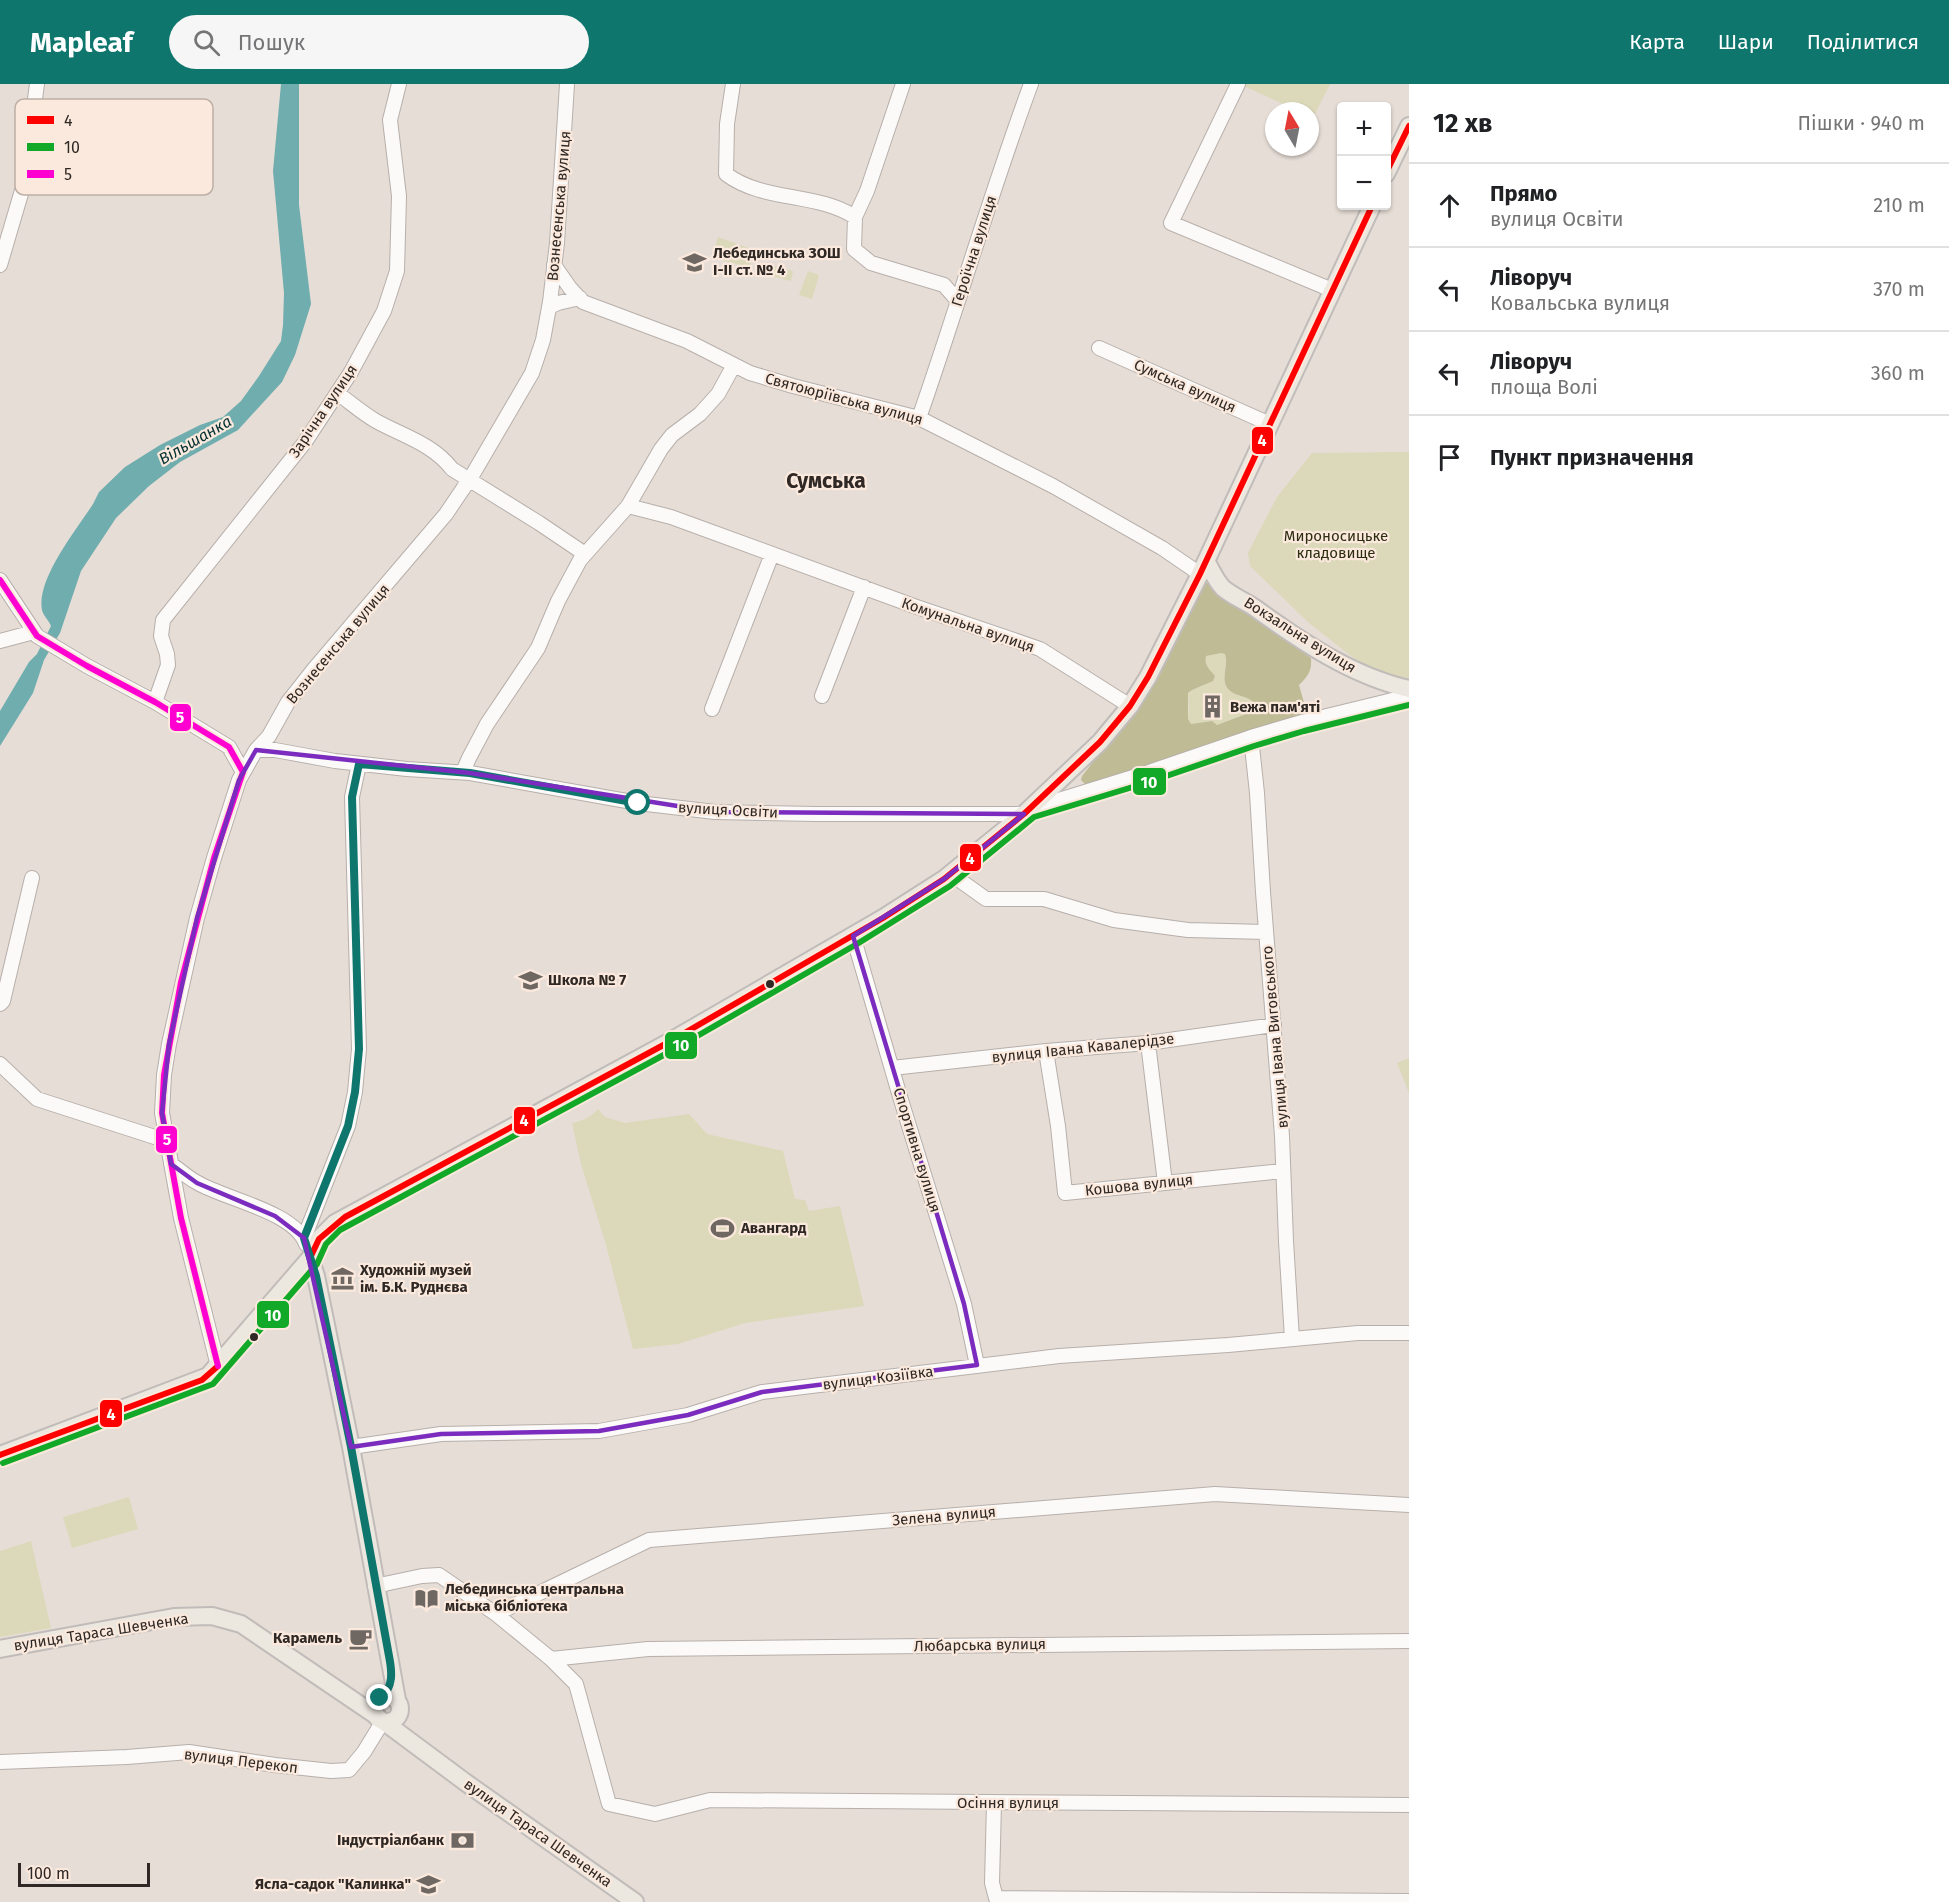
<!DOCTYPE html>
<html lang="uk">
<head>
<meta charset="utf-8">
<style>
  :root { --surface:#fff; --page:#f6f6f6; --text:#202124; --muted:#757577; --line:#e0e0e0; --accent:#0f766e }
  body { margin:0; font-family:"Fira Sans",sans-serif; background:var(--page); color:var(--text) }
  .controls { position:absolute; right:18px; top:18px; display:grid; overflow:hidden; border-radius:6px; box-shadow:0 2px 4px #0004 }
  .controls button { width:54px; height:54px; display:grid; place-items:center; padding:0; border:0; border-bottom:2px solid var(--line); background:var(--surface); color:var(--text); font:30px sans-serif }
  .compass { position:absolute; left:1265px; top:18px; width:54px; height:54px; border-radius:50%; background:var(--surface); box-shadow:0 2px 4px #0004; rotate:350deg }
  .scale { position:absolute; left:18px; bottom:15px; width:132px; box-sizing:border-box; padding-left:6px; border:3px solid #2f2824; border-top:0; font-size:16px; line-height:21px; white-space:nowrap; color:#2f2824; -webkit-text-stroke:4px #fae9dc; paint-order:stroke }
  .stop { position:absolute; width:18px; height:18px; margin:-14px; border:4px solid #0f766e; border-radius:50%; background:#fff }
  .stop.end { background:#0f766e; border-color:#fff; box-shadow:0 2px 6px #0008 }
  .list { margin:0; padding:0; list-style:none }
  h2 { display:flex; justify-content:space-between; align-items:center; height:78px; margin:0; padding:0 24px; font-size:26px }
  h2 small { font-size:20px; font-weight:400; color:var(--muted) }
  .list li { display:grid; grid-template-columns:39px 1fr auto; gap:18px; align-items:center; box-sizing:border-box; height:84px; padding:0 24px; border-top:2px solid var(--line) }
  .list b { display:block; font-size:22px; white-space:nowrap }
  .list p { margin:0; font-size:20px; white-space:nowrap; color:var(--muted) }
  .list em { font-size:20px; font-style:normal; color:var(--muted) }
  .icon { flex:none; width:33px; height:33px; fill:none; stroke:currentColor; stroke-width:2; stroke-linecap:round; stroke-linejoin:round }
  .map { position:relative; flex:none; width:1409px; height:1818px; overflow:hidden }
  header { display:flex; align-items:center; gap:36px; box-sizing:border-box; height:84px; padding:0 30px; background:var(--accent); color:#fff }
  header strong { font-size:28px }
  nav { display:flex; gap:33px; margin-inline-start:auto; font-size:21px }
  .search { width:420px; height:54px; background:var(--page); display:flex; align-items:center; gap:15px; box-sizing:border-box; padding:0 21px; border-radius:33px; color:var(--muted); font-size:22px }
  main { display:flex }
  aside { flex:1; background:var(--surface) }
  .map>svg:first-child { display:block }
  .green { fill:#dbd9b9 }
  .forest { fill:#bebb95; fill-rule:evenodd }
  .water { fill:#70adaf }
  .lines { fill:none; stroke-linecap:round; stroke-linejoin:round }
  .minor-casing { stroke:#b7afaa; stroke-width:16 }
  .major-casing { stroke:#c1bcb9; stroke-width:20 }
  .minor { stroke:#fbfaf9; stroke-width:14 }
  .major { stroke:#ece7df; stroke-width:16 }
  .bus-1-casing { stroke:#fae9dc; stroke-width:10 }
  .bus-2-casing { stroke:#fae9dc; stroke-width:10 }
  .bus-3-casing { stroke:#fae9dc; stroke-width:10 }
  .bus-1 { stroke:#f00; stroke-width:6 }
  .bus-2 { stroke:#13a928; stroke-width:6 }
  .bus-3 { stroke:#ff00d0; stroke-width:6 }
  .route { stroke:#0f766e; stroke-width:8 }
  .marked { fill:none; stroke:#7b2cbf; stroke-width:4.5; stroke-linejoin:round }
  .bus-dot { fill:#2f2824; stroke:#fae9dc; stroke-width:2 }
  .labels { text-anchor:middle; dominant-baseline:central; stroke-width:4.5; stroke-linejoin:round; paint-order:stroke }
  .street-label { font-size:15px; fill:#2f2824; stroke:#fae9dc }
  .poi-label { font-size:15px; font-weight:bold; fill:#2f2824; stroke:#fae9dc; text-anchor:start }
  .park-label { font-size:15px; fill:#2d2e11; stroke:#fae9dc }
  .water-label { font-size:16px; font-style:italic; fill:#043134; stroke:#fae9dc }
  .district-label { font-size:21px; font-weight:bold; fill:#2f2824; stroke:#fae9dc }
  .key { fill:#fae9dc; stroke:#bdafa5; stroke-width:1.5 }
  .key-label { font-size:16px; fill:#2f2824 }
  .line-badge { stroke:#fae9dc; stroke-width:2 }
  .badge-label { font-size:16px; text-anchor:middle; font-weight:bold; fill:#fff }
</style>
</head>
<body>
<header>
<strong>Mapleaf</strong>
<div class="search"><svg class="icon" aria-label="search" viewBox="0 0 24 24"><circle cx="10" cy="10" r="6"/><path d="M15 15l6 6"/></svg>Пошук</div>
<nav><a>Карта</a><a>Шари</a><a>Поділитися</a></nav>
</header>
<main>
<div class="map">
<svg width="1409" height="1818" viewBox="0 0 1409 1818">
  <rect width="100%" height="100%" fill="#e6ddd6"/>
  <path class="green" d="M1245,0H1330L1313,34L1310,32V27H1298L1244,2Z
    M718,153L754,166L750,184L712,173Z
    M771,181L793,187L791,197L768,191Z
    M808,187L819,191L812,215L799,211Z
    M1409,368V594L1406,595L1365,583L1309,539L1250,482L1248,469L1277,413L1312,369Z
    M1221,569L1225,570C1229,581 1220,595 1228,605C1234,612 1248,612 1255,619V624L1246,630L1217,641L1212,637L1191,640L1188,635L1189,625L1188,610L1192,606L1202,602L1215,592C1209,586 1204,581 1206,572Z
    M1409,974V1009L1397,979Z
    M598,1025L605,1033L625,1039L689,1030L707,1050L783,1067L795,1115L805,1116L809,1127L840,1122L864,1222L745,1239L678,1260L633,1265L606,1161L581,1080L572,1039C583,1037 591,1033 598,1025Z
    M129,1413L138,1445L72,1464L63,1433Z
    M31,1457L51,1544L0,1553V1467Z"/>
  <path class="forest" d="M1204,497L1311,574C1312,587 1308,592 1299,601L1307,629L1086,701L1081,696L1082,692L1138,621ZM1221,569L1225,570C1229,581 1220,595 1228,605C1234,612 1248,612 1255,619V624L1246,630L1217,641L1212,637L1191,640L1188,635V609L1192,606L1213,597L1215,592C1209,585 1204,581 1206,572Z"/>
  <path class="water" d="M281,0H299V121L311,220L295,271L282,298L238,346L180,378L149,402L116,434L81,487L60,549L44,576L33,609L0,662V627L29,578L37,570L51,542C49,537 43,531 42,526C36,495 77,445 93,420L99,408L125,383L160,361L200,341L223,333L241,317L259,292L281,257L283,241L284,209L273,87Z"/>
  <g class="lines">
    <defs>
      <path id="minor" d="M733,0L727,40L726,90C763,118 816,108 855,133
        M903,0L867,107L855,133L854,165L871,179L944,201L957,216
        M1238,0L1171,139L1332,206
        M0,181L23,103L37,0
        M554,181L570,204L583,218L687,257L750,289L793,302L919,334L1053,402L1162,464L1200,490
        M549,223L558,219L580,214
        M1099,264L1270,340
        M337,309C350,318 362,329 376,337C403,352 433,360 452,385L539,439L585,470
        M919,334C958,223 990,110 1031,0
        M628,422L671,433L914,522L1040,565L1130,622
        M0,496L37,552L87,582L155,618L229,663L243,688
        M0,557L34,548
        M822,612L864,503
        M155,618L168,581L167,570L161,552L163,536L305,358L351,288L384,227L397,187L399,112L390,36L399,0
        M712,625L772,470
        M1251,653L1257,709L1263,808L1282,1052L1286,1157L1292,1255
        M256,666H275L335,677L407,685L470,689L638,719L715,728L816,730H1024
        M463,688L469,674L487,640L538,564L558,517L580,476L628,422L661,365L672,351L700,330L718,310L734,281
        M1030,725L1143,690L1251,653L1302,638L1409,612
        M951,790L986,815H1044L1114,836L1188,846L1266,848
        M853,852L901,1016L964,1220L977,1281
        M0,920L3,917L32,794
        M1148,959L1165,1099
        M1046,967L1058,1042L1065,1109L1283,1087
        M0,980L37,1015L167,1057
        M892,984L1046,967L1148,959L1274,941
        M171,1080C180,1086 188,1094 198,1099C225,1115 295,1128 306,1160
        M304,1154L348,1042L355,1008L359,965L352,713L359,680
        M218,1282L181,1134L162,1029L164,991L169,960L197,834L214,774L239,696L256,666L269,652L288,618L314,585L446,430L473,390L532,289L543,256L550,218L557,159L567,0
        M351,1363L441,1350L599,1347L688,1331L762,1308L1059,1272L1228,1261L1358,1249H1409
        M375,1502L422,1492L439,1491L496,1530L551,1575L576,1600L609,1720L655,1730L710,1716L1409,1721
        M496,1530L649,1456L1215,1410L1409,1421
        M551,1575L648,1565L1409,1557
        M0,1678L127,1673L189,1668L275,1681L331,1687L349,1686L364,1668L383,1637
        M994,1719L992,1799L996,1814L1409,1817"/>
      <path id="major" d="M1386,90L1409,42
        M1206,477C1211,485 1216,497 1223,504C1232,512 1245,517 1255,524C1302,558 1352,592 1409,605
        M310,1174L316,1192L351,1363L397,1616
        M0,1371L208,1292L310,1174L319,1155L335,1139L669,958L883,834L944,795L1024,730L1100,658L1130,622L1148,593L1200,490L1372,122
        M0,1565L174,1533L212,1532L241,1540L378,1633
        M374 1625a13 13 0 1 1 26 0a13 13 0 1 1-26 0Z
        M383,1637L465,1698L635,1818"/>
    </defs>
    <use href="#minor" class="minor-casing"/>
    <use href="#major" class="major-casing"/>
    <use href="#minor" class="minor"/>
    <use href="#major" class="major"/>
    <defs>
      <path id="bus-1" d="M1386,89L1409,42
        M310,1174L319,1155L345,1133L669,958L883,834L944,795L1024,730L1100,658L1130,622L1148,593L1200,490L1372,122
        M0,1371L202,1296L218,1282"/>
      <path id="bus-2" d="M3,1379L213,1300L317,1180L326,1160L340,1146L673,966L857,860L950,802L1034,733L1146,699L1254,662L1304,647L1409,621"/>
      <path id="bus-3" d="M0,496L37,552L87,582L155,618L229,663L243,688L214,774L181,898L164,991L162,1029L181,1134L218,1282"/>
    </defs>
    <use href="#bus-1" class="bus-1-casing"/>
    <use href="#bus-2" class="bus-2-casing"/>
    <use href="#bus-3" class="bus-3-casing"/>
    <use href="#bus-1" class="bus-1"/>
    <use href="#bus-2" class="bus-2"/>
    <use href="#bus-3" class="bus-3"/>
  </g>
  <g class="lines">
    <path class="route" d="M380,1614C394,1604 392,1587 389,1572L351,1363L328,1250L316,1192L304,1154L348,1042L355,1008L359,965L352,713L359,680L470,689L638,719"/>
  </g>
  <path class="marked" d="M256,666L470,689L715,728L1024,730L944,795L853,852L964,1220L977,1281L762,1308L688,1331L599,1347L441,1350L351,1363L304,1154L275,1132L197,1099L171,1080L162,1029L169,960L197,834L239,696Z"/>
  <defs>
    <symbol id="school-bare" viewBox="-9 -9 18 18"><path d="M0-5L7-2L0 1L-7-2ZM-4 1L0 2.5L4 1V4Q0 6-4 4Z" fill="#6f6762" stroke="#fae9dc" stroke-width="2.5" paint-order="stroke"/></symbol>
    <symbol id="building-bare" viewBox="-9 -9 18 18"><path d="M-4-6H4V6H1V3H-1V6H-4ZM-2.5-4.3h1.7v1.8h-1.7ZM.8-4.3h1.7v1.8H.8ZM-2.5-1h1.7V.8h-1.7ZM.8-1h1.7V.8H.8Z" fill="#6f6762" stroke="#fae9dc" stroke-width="2.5" paint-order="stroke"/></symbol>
    <symbol id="stadium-bare" viewBox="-9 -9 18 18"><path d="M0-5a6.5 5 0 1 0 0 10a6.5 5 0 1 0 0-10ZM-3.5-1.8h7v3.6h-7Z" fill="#6f6762" stroke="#fae9dc" stroke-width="2.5" paint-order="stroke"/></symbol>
    <symbol id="museum-bare" viewBox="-9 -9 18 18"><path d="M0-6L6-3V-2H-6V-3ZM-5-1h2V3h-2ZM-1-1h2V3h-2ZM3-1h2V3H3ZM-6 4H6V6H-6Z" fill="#6f6762" stroke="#fae9dc" stroke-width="2.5" paint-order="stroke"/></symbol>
    <symbol id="library-bare" viewBox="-9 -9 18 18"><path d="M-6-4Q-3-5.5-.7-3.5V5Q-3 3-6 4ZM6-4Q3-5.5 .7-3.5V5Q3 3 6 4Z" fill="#6f6762" stroke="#fae9dc" stroke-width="2.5" paint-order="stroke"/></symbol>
    <symbol id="cafe-bare" viewBox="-9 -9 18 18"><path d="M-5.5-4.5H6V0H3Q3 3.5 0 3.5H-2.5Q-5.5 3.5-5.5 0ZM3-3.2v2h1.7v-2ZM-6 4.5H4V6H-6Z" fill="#6f6762" stroke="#fae9dc" stroke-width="2.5" paint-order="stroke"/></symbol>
    <symbol id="bank-bare" viewBox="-9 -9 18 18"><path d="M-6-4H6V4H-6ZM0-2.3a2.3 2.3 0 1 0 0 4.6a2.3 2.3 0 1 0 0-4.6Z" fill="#6f6762" stroke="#fae9dc" stroke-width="2.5" paint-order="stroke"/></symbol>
  </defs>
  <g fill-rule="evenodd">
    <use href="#school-bare" x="678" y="162" width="33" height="33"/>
    <use href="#building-bare" x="1196" y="606" width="33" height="33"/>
    <use href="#school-bare" x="514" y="880" width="33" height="33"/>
    <use href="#stadium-bare" x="706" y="1128" width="33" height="33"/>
    <use href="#museum-bare" x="326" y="1178" width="33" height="33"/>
    <use href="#library-bare" x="410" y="1498" width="33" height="33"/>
    <use href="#cafe-bare" x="344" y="1538" width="33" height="33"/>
    <use href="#bank-bare" x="446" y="1740" width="33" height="33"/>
    <use href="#school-bare" x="412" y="1784" width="33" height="33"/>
  </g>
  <g class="bus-dot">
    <circle cx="770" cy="900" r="5"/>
    <circle cx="254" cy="1253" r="5"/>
  </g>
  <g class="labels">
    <g class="street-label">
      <text transform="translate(559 122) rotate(-85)">Вознесенська вулиця</text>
      <text transform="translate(974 167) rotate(-72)">Героїчна вулиця</text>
      <text transform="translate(1185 302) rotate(24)">Сумська вулиця</text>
      <text transform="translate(844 315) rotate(15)">Святоюріївська вулиця</text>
      <text transform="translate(323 327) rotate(-56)">Зарічна вулиця</text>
      <text transform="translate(968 541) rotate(19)">Комунальна вулиця</text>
      <text transform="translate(1300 551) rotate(32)">Вокзальна вулиця</text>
      <text transform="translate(338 560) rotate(-50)">Вознесенська вулиця</text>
      <text transform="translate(728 726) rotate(3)">вулиця Освіти</text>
      <text transform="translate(1275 953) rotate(-95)">вулиця Івана Виговського</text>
      <text transform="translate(1083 964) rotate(-6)">вулиця Івана Кавалерідзе</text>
      <text transform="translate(917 1066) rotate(73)">Спортивна вулиця</text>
      <text transform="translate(1139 1101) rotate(-6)">Кошова вулиця</text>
      <text transform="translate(878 1294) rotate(-7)">вулиця Козіївка</text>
      <text transform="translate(944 1432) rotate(-5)">Зелена вулиця</text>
      <text transform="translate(101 1548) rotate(-9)">вулиця Тараса Шевченка</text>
      <text transform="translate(980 1561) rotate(-1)">Любарська вулиця</text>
      <text transform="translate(241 1677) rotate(7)">вулиця Перекоп</text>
      <text x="1008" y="1719">Осіння вулиця</text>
      <text transform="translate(538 1749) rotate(35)">вулиця Тараса Шевченка</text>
    </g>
    <g class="poi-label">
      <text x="713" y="169">Лебединська ЗОШ<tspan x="713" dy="17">І-ІІ ст. № 4</tspan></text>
      <text x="1230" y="623">Вежа пам'яті</text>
      <text x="548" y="896">Школа № 7</text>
      <text x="741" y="1144">Авангард</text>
      <text x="360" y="1186">Художній музей<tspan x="360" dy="17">ім. Б.К. Руднєва</tspan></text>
      <text x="445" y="1505">Лебединська центральна<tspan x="445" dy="17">міська бібліотека</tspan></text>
      <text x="342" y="1554" text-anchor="end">Карамель</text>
      <text x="444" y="1756" text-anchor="end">Індустріалбанк</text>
      <text x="411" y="1800" text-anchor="end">Ясла-садок "Калинка"</text>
    </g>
    <g class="park-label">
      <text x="1336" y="452">Мироносицьке<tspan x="1336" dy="17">кладовище</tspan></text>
    </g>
    <g class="water-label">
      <text transform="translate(195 356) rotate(-30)">Вільшанка</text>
    </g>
    <g class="district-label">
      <text x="826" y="397">Сумська</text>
    </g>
  </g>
  <rect x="15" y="15" width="198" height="96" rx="9" class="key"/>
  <rect x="27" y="32" width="27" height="8" fill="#f00"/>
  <rect x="27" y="59" width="27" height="8" fill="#13a928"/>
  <rect x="27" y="86" width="27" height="8" fill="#ff00d0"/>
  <g class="key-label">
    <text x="64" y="42">4</text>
    <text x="64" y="69">10</text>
    <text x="64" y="96">5</text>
  </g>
  <g class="line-badge">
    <rect x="1251" y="342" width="23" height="29" rx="6" fill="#f00"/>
    <rect x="169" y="619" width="23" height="29" rx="6" fill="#ff00d0"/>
    <rect x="1132" y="683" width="35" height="29" rx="6" fill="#13a928"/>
    <rect x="959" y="759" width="23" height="29" rx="6" fill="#f00"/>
    <rect x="664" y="947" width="34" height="29" rx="6" fill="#13a928"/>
    <rect x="513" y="1022" width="23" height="29" rx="6" fill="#f00"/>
    <rect x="155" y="1041" width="23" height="29" rx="6" fill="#ff00d0"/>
    <rect x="256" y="1216" width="34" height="29" rx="6" fill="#13a928"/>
    <rect x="99" y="1315" width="24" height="29" rx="6" fill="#f00"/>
  </g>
  <g class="badge-label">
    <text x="1262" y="362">4</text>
    <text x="180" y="639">5</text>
    <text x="1149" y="704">10</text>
    <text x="970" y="780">4</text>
    <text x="681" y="967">10</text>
    <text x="524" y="1042">4</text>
    <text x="167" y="1061">5</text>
    <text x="273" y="1237">10</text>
    <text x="111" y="1336">4</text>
  </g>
</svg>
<div class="controls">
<button>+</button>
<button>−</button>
</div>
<svg class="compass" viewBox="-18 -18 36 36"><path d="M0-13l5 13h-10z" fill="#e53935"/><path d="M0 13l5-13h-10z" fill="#757577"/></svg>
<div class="scale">100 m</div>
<div class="stop" style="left:638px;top:719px"></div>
<div class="stop end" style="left:380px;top:1614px"></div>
</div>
<aside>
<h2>12 хв<small>Пішки · 940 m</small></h2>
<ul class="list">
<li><svg class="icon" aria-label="ahead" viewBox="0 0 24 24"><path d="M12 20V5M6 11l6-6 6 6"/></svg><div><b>Прямо</b><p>вулиця Освіти</p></div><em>210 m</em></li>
<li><svg class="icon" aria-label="left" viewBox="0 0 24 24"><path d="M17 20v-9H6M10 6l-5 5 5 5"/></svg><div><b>Ліворуч</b><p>Ковальська вулиця</p></div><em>370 m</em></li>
<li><svg class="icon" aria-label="left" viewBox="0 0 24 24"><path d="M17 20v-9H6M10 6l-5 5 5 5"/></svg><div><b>Ліворуч</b><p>площа Волі</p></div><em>360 m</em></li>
<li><svg class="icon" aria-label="arrive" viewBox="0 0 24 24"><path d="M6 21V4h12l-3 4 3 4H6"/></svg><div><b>Пункт призначення</b></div></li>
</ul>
</aside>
</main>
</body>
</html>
